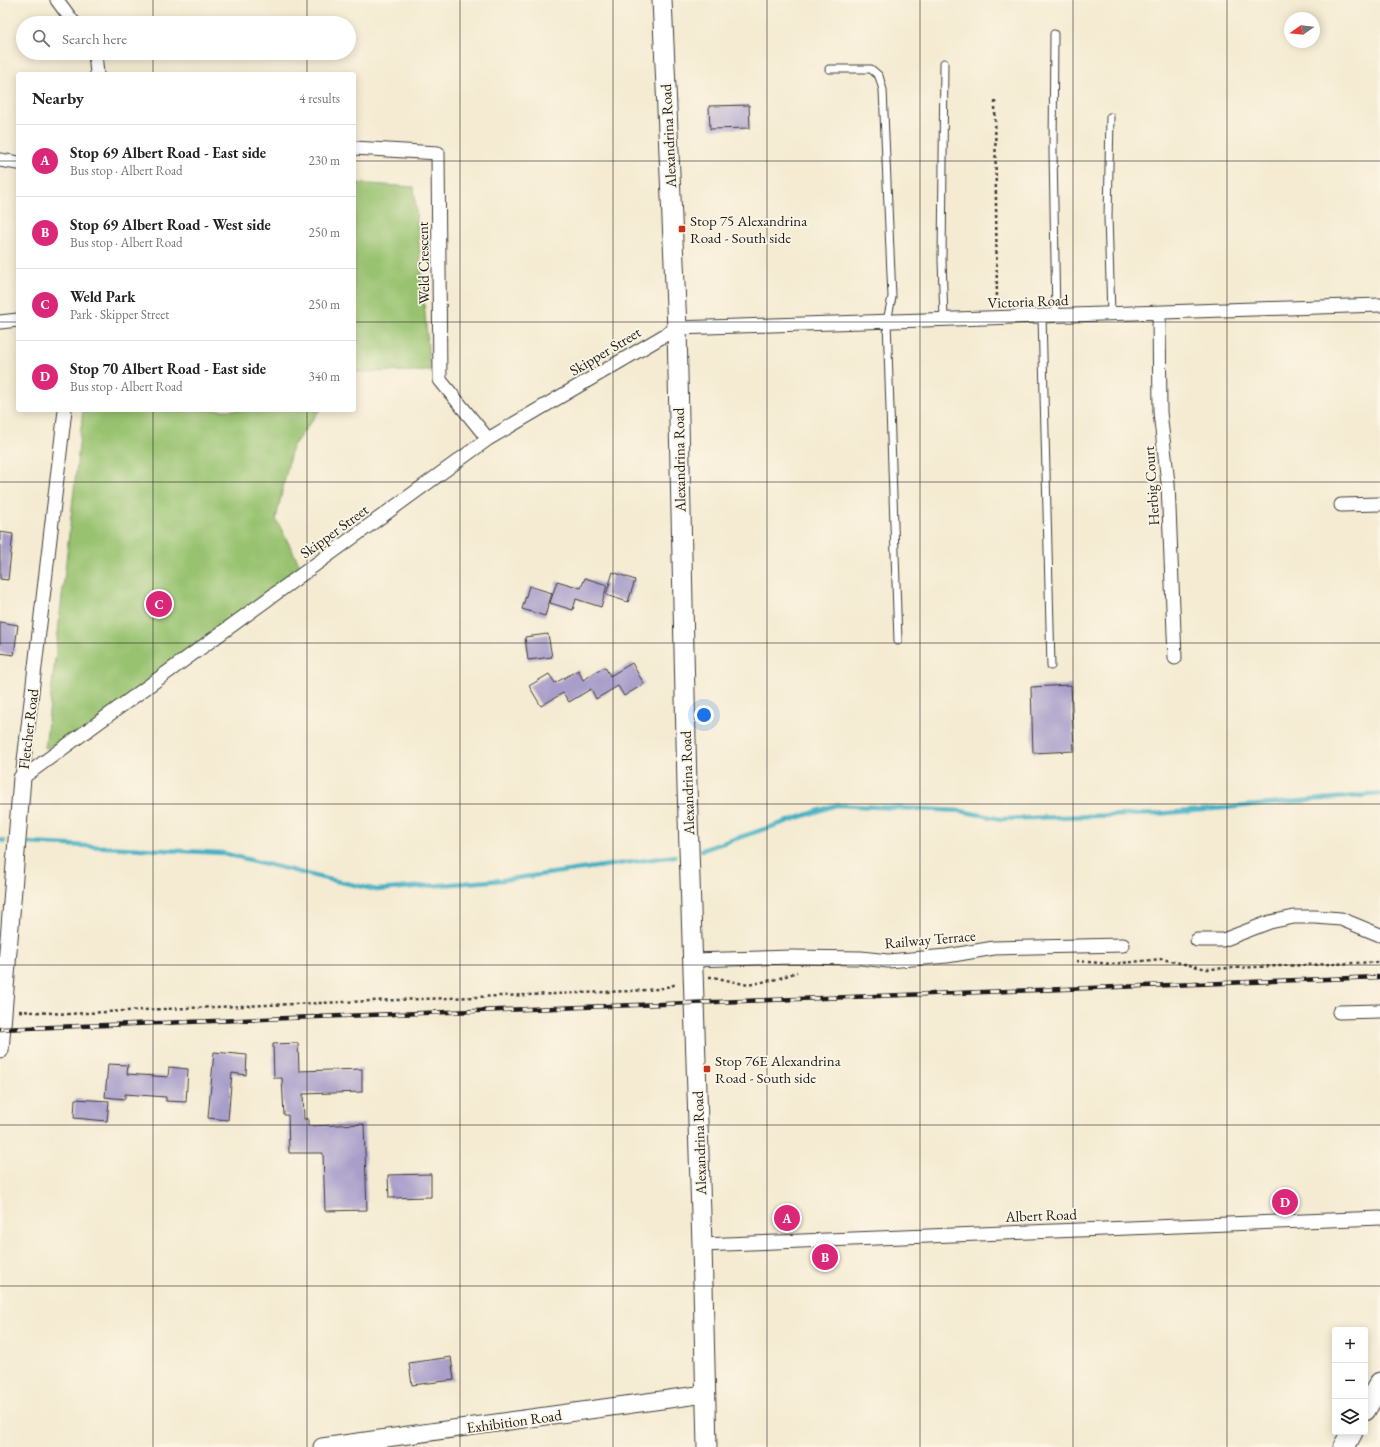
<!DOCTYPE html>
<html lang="en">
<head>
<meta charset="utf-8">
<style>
  :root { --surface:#fff; --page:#f6f6f6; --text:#222; --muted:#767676; --line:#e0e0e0; --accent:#db2777 }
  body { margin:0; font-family:"EB Garamond",serif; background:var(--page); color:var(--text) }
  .controls { position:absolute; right:12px; bottom:12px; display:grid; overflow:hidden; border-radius:4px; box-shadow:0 2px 10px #0003 }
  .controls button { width:36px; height:36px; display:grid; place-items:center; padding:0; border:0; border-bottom:1px solid var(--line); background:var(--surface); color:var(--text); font:20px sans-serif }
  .compass { position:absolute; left:1284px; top:12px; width:36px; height:36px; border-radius:50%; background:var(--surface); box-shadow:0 2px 10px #0003; rotate:256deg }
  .you { position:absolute; left:704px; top:715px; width:14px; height:14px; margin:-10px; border:3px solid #fff; border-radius:50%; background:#1a73e8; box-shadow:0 0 0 6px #1a73e833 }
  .badge { display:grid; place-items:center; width:26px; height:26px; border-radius:50%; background:var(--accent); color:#fff; font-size:13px; font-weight:700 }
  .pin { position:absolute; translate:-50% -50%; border:2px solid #fff; box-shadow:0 1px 4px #0006 }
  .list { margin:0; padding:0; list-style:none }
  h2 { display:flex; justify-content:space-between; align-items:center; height:52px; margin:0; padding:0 16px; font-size:17px }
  h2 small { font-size:13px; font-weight:400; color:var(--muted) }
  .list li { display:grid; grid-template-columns:26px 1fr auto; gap:12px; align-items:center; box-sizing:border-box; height:72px; padding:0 16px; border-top:1px solid var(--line) }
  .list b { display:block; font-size:15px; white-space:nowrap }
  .list p { margin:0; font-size:13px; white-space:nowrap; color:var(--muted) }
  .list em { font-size:13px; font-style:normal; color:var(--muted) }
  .icon { flex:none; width:22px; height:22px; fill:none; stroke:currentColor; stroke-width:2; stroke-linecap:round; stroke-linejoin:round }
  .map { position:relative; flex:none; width:1380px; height:1447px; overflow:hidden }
  .search { position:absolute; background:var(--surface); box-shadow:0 2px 10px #0003; left:16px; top:16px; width:340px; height:44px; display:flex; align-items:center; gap:10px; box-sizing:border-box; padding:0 14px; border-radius:22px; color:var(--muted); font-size:15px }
  .panel { position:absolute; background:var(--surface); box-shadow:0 2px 10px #0003; left:16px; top:72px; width:340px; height:340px; border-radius:4px }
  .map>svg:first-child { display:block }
  .green { fill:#98c26f; stroke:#5a6f46 }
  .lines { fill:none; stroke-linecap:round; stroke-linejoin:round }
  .stream { stroke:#45b1c3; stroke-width:4.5 }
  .building { fill:#a89eca }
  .service-casing { stroke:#3c3b37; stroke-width:9 }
  .minor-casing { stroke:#3c3b37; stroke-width:15 }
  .tertiary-casing { stroke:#3c3b37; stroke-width:19 }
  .secondary-casing { stroke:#3c3b37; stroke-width:21 }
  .primary-casing { stroke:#3c3b37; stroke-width:23 }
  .path { stroke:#3c3b37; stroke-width:2.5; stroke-dasharray:3 3; stroke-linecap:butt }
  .service { stroke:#fff; stroke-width:7 }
  .minor { stroke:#fff; stroke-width:13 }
  .tertiary { stroke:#fff; stroke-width:17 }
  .secondary { stroke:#fff; stroke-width:19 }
  .primary { stroke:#fff; stroke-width:21 }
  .rail-casing { stroke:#1c1c1c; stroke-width:4.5 }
  .rail { stroke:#fcf5e5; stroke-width:3; stroke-dasharray:9; stroke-linecap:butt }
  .grid { fill:none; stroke:#1c1c1c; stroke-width:1; stroke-opacity:0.55 }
  .poi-dot { fill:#c8321e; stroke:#fcf5e5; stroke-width:1.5 }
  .labels { text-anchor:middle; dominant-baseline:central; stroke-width:3.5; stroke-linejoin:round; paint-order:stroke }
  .street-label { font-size:15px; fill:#1c1c1c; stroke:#fcf5e5 }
  .poi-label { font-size:15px; fill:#1c1c1c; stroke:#fcf5e5; text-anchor:start }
</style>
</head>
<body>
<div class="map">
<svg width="1380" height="1447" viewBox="0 0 1380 1447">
  <rect width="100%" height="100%" fill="#fcf5e5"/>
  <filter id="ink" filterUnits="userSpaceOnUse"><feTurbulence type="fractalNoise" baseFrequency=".025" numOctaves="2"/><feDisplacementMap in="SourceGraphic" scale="8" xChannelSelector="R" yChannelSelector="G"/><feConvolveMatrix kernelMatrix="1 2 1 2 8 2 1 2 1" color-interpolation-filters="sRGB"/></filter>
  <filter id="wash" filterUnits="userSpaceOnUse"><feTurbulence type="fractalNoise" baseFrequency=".012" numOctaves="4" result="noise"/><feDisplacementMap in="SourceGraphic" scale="16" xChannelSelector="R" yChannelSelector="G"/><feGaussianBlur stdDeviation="0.9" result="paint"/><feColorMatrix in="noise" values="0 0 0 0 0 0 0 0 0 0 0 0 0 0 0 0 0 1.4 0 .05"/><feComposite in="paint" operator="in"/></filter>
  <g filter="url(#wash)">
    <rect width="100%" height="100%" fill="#f4ebd2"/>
    <path class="green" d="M354,183L414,187L430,371L354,372Z
      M83,410H320L292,447L276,519L303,571L79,734L45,748Z"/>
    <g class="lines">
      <path class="stream" d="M0,840L4,841
        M29,843L222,853L327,879L377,890L503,880L675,856
        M702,850L836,805L960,811L1001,819L1157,814L1380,794"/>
    </g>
    <g id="blocks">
      <path class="building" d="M749,105L750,128L710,129L709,106Z
        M0,532L13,534L8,580L0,579Z
        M613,572L635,580L628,602L606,595Z
        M585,578L607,585L601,607L576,599L573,610L550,603L557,581L581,588Z
        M529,586L552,593L545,616L522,609Z
        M0,622L18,625L14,655L0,653Z
        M548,634L552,657L528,660L525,637Z
        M632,663L644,684L624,696L618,686L596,699L591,689L569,702L563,693L541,706L529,686L549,674L555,683L578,670L583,680L605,667L610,676Z
        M1071,685L1074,751L1033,753L1031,687Z
        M298,1043L299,1071L362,1069V1092L303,1094L304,1119H308V1126L364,1124L367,1210L325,1211L323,1153H289L288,1115H284L282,1078H274L273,1044Z
        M214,1052L247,1055L246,1075L232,1073L228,1120L208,1118Z
        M108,1064L128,1065L127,1074L168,1077L169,1067L188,1069L186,1102L166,1101V1097L125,1094V1099L105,1097Z
        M75,1099L109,1101L107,1121L74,1118Z
        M431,1174V1197L389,1198L388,1175Z
        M451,1357L454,1380L412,1385L409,1363Z"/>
    </g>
  </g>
  <g filter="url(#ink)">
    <use href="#blocks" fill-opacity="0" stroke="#3c3b37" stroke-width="1"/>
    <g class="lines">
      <defs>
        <path id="service" d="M1054,34L1053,151L1056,316
          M829,69H871L879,76L883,90L892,297L887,321L898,641
          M1110,117L1108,217L1111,314
          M1042,316L1051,666
          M944,319L942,260L944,63"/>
        <path id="minor" d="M57,0L74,23
          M95,53L97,74
          M354,148L438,153L440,380L488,439
          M0,160L18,163
          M1159,313L1160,412L1168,483L1175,658
          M0,322L18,320
          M1341,505L1380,504
          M22,778L488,439L677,328L1380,305
          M22,778L65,410
          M1197,940H1223L1270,922L1294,917H1315L1341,919L1380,935
          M692,960L792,957L861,958L888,961L947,956L994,948L1123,945
          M1339,1012L1380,1011
          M702,1245L1380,1218"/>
        <path id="tertiary" d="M0,1050L22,778
          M322,1447L705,1394"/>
        <path id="secondary" d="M662,0L677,328L687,787L702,1245L707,1447"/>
        <path id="primary" d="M1365,1410L1380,1383
          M1344,1447L1352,1432"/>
      </defs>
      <use href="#service" class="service-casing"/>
      <use href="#minor" class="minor-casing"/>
      <use href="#tertiary" class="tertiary-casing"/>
      <use href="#secondary" class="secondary-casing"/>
      <use href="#primary" class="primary-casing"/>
      <path class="path" d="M995,101L997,305
        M1076,961L1112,964L1162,959L1207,969L1380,962
        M709,977H713L748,985L777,979L797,972
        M19,1011L68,1014L163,1009L631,991L659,989L677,984"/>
      <use href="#service" class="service"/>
      <use href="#minor" class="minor"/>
      <use href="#tertiary" class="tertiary"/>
      <use href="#secondary" class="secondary"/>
      <use href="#primary" class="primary"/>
      <defs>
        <path id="rail" d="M0,1029L1380,977"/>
      </defs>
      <use href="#rail" class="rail-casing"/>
      <use href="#rail" class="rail"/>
    </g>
  </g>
  <path class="grid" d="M153,0V23M307,0V23M460,0V1447M613,0V1447M767,0V1447M920,0V1447M1073,0V1447M1227,0V1447M153,53V74M307,53V74M0,161H18M354,161H1380M0,322H18M354,322H1380M153,410V1447M307,410V1447M0,482H1380M0,643H1380M0,804H1380M0,965H1380M0,1125H1380M0,1286H1380"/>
  <g class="poi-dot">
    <rect x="678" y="225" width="8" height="8" rx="2"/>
    <rect x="703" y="1065" width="8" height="8" rx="2"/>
  </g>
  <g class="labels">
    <g class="street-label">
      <text transform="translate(668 136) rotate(-93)">Alexandrina Road</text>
      <text transform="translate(423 263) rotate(-91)">Weld Crescent</text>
      <text transform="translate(1028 301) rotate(-2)">Victoria Road</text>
      <text transform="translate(605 351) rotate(-31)">Skipper Street</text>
      <text transform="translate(679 460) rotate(-91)">Alexandrina Road</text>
      <text transform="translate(1151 486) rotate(-94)">Herbig Court</text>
      <text transform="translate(334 531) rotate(-36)">Skipper Street</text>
      <text transform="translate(28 729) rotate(-83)">Fletcher Road</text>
      <text transform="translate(687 783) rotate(-92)">Alexandrina Road</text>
      <text transform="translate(930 939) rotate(-5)">Railway Terrace</text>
      <text transform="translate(699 1143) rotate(-92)">Alexandrina Road</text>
      <text transform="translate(1041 1215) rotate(-2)">Albert Road</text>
      <text transform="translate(514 1421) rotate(-8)">Exhibition Road</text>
    </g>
    <g class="poi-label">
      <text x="690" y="220">Stop 75 Alexandrina<tspan x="690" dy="17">Road - South side</tspan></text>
      <text x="715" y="1060">Stop 76E Alexandrina<tspan x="715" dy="17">Road - South side</tspan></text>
    </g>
  </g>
</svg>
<div class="controls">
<button>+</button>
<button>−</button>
<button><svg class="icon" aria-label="layers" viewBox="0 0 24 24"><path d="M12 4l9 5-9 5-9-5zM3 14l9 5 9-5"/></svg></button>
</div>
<svg class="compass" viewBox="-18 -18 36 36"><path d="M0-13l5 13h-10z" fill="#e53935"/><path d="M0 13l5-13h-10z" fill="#767676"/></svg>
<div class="you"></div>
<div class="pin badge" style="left:787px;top:1218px">A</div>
<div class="pin badge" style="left:825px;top:1257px">B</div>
<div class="pin badge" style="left:159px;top:604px">C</div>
<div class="pin badge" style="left:1285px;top:1202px">D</div>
<div class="search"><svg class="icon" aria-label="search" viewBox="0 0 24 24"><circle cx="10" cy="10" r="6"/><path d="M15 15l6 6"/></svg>Search here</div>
<section class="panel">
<h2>Nearby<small>4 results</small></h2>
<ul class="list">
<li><span class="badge">A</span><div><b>Stop 69 Albert Road - East side</b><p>Bus stop · Albert Road</p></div><em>230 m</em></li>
<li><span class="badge">B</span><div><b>Stop 69 Albert Road - West side</b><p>Bus stop · Albert Road</p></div><em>250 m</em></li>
<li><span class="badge">C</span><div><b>Weld Park</b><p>Park · Skipper Street</p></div><em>250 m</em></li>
<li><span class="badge">D</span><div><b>Stop 70 Albert Road - East side</b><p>Bus stop · Albert Road</p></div><em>340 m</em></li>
</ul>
</section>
</div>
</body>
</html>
